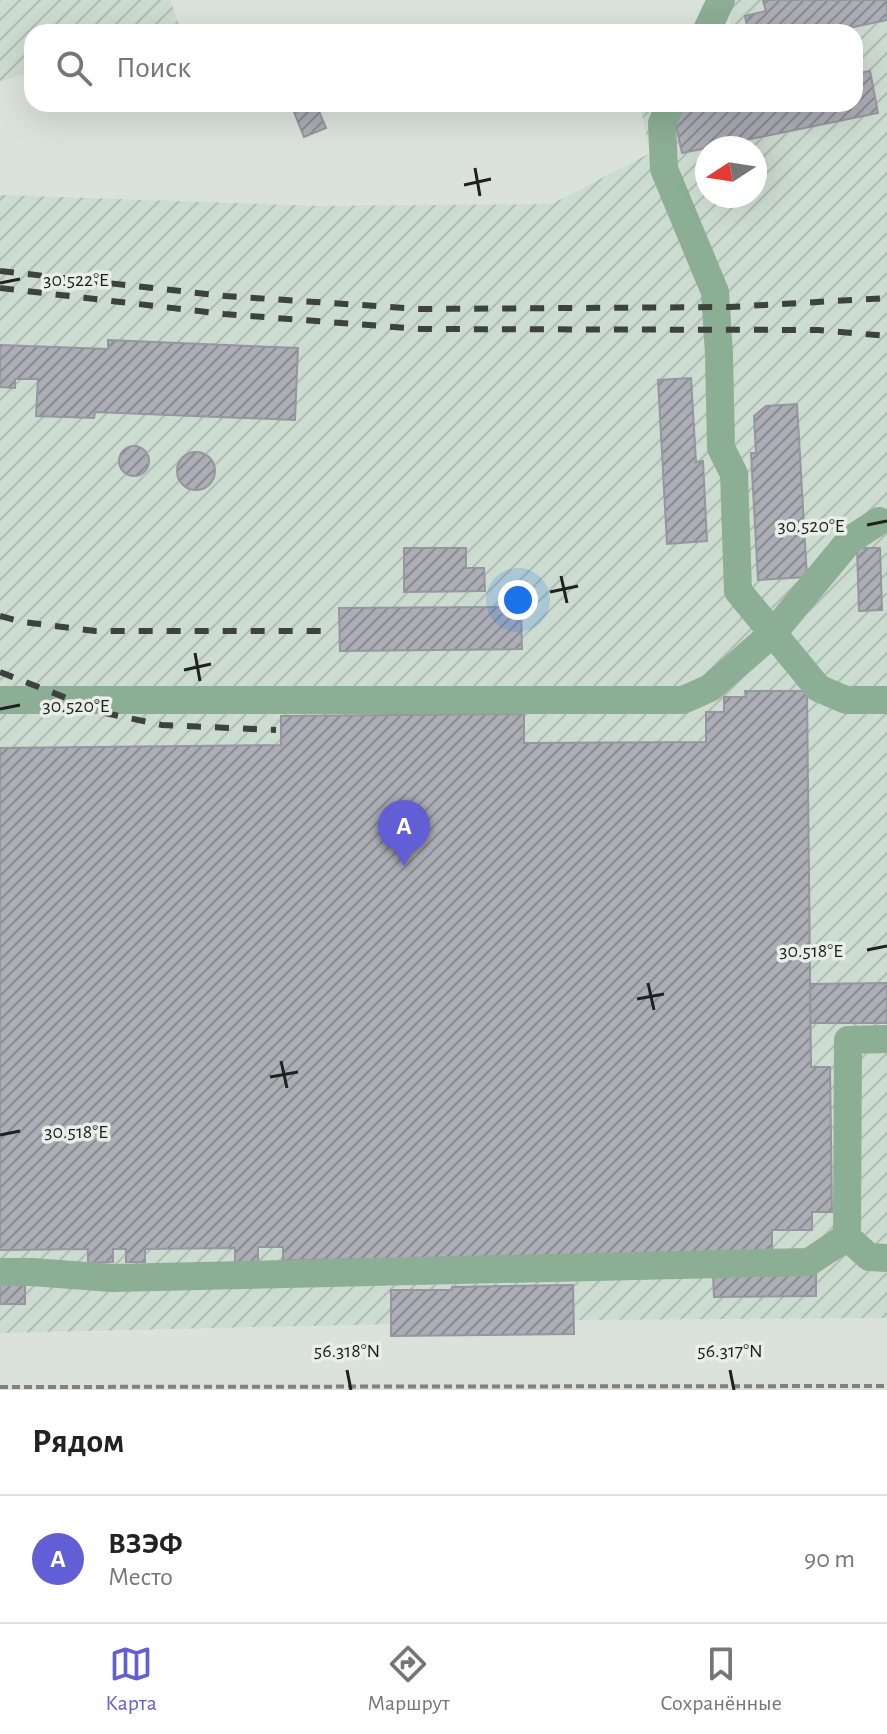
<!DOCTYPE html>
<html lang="ru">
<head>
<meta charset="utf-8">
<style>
  :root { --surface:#fff; --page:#f6f6f6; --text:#222; --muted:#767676; --line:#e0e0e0; --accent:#615ed6 }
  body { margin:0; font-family:"Alegreya Sans",sans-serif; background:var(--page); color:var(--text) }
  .compass { position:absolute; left:695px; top:136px; width:72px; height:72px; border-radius:50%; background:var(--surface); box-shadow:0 8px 32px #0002; rotate:258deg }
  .you { position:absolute; left:518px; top:600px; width:28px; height:28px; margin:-20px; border:6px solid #fff; border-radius:50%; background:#1a73e8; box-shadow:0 0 0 12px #1a73e833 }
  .badge { display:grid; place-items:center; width:52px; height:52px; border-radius:50%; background:var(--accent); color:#fff; font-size:26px; font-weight:700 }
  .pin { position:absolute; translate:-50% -66px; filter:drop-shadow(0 2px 4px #0008) }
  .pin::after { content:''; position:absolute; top:42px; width:28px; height:24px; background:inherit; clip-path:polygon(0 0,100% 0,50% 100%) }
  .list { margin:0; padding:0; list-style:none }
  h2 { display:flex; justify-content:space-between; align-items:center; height:104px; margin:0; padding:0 32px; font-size:34px }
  h2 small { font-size:26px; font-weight:400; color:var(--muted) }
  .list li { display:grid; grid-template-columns:52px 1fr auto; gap:24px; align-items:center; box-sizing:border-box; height:128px; padding:0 32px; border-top:2px solid var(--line) }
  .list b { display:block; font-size:30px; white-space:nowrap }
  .list p { margin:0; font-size:26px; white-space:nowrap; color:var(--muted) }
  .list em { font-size:26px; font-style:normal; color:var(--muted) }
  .icon { flex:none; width:44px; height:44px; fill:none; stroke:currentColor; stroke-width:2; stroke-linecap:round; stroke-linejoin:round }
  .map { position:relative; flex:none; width:887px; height:1390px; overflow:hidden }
  .search { position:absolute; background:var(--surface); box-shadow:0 8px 32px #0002; left:24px; right:24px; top:24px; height:88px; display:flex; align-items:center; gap:20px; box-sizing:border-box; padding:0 28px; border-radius:24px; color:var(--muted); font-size:30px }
  .sheet { height:232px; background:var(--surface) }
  nav { display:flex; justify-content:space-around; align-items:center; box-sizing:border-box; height:112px; border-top:2px solid var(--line); background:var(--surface); font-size:22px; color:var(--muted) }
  nav a { display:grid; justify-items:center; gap:4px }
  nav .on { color:var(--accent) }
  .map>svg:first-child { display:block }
  .industrial { fill:url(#industrial-furrows); fill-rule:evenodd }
  .building { fill:url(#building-hatch); stroke:#95969e; stroke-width:2 }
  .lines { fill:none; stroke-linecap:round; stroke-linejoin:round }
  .path { stroke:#7d827e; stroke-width:4; stroke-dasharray:8 4; stroke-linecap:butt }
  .minor { stroke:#8cae94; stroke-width:28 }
  .rail { stroke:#3e423f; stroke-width:6; stroke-dasharray:14 14; stroke-linecap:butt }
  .ticks { fill:none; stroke:#1e211f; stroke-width:3 }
  .ticks-label { font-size:20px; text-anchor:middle; fill:#1e211f; stroke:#e8efe9; stroke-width:7; stroke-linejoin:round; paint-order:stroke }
</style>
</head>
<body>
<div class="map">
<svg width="887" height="1390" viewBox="0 0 887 1390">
  <defs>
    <pattern id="industrial-furrows" width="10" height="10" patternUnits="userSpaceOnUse" patternTransform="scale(2)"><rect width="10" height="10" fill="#cddcd0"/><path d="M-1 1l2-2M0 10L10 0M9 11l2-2" fill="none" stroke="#b0bcb2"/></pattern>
    <pattern id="building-hatch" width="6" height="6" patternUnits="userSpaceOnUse" patternTransform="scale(2)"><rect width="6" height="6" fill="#acadb5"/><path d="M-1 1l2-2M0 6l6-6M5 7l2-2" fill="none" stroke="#8b8c93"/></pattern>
  </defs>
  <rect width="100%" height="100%" fill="#dbe2dc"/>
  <path class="industrial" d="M0,0H170L182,32H32V72L0,81Z
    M728,0H887V1318L574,1320V1334L391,1336V1324L0,1333V195L320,206L552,204L650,153L640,104H855V32H732ZM707,148H755V196H707Z"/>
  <path class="building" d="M767,0H887V20L830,32H748L745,16L766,11L763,1Z
    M870,71L878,113L682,153L673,111L707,104H855V74Z
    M313,104H316L326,128L304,137L294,112Z
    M108,340L298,348L295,420L95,412L94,418L36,416L38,379H15V388L0,387V345L108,349Z
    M691,378L696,462L703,461L707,541L667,544L658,380Z
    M797,404L807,577L758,580L751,453H756L754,416L766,406Z
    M119 461a15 15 0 1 1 30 0a15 15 0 1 1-30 0Z
    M177 471a19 19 0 1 1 38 0a19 19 0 1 1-38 0Z
    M404,548H466V568H484L485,591L404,592Z
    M857,548H880L882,610L859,611Z
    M521,607L522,649L340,651L339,608Z
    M745,691H807L811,1067H830L832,1212H812V1230H772V1256L283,1260V1247H258V1262H235V1248L145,1249V1262H126V1249H113V1262L88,1263V1249L0,1250V748L281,745V716L524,714V743L706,742V712H724V697H746Z
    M887,983V1023H810V984Z
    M816,1273V1296L714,1297L713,1274Z
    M0,1281H25V1304H0Z
    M573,1285L574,1334L391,1336V1290H452V1287Z"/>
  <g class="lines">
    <path class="path" d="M0,1387L887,1386"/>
    <path class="minor" d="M706,32L721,0
      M671,104L662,123L664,169L715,292L719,354L721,448L734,474L738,591L818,688L846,700H887
      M0,700H683L710,688L773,633L850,540L879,521
      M847,1237L869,1257L887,1258
      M0,1272H32L112,1278L809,1262L847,1237L848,1040L887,1039"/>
    <path class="rail" d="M0,271L225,296L421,309L730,307L887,298
      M0,288L224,314L421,329L819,330L887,336
      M0,616L23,622L95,631H333
      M0,672L105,713L162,725L276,730"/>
  </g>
  <path class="ticks" d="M475,168L480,196M464,185L491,179M0,283L20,279M867,525L887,521M561,576L567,603M550,592L578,586M195,653L200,681M184,670L211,664M0,709L20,705M867,950L887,946M648,983L654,1010M637,999L664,994M281,1061L287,1088M270,1077L298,1072M0,1135L20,1131M347,1370L351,1390M730,1370L734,1390"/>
  <g class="ticks-label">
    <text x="76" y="286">30.522°E</text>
    <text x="811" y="532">30.520°E</text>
    <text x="76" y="712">30.520°E</text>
    <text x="811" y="957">30.518°E</text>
    <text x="76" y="1138">30.518°E</text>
    <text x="347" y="1357">56.318°N</text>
    <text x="730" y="1357">56.317°N</text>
  </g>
</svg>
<svg class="compass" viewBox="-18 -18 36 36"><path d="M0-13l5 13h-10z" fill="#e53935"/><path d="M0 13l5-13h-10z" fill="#767676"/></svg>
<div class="you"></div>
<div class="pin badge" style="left:404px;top:866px">A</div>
<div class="search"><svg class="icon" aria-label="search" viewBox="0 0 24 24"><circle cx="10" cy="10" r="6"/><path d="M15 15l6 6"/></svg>Поиск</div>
</div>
<section class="sheet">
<h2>Рядом<small></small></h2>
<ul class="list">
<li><span class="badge">A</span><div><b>ВЗЭФ</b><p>Место</p></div><em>90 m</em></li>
</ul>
</section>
<nav>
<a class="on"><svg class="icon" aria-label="map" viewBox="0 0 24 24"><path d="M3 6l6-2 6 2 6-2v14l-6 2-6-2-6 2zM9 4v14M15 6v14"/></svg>Карта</a>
<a><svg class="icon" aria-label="directions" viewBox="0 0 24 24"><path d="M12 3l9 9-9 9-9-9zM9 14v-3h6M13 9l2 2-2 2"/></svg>Маршрут</a>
<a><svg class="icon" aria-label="saved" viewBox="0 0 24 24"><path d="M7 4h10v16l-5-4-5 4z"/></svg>Сохранённые</a>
</nav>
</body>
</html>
